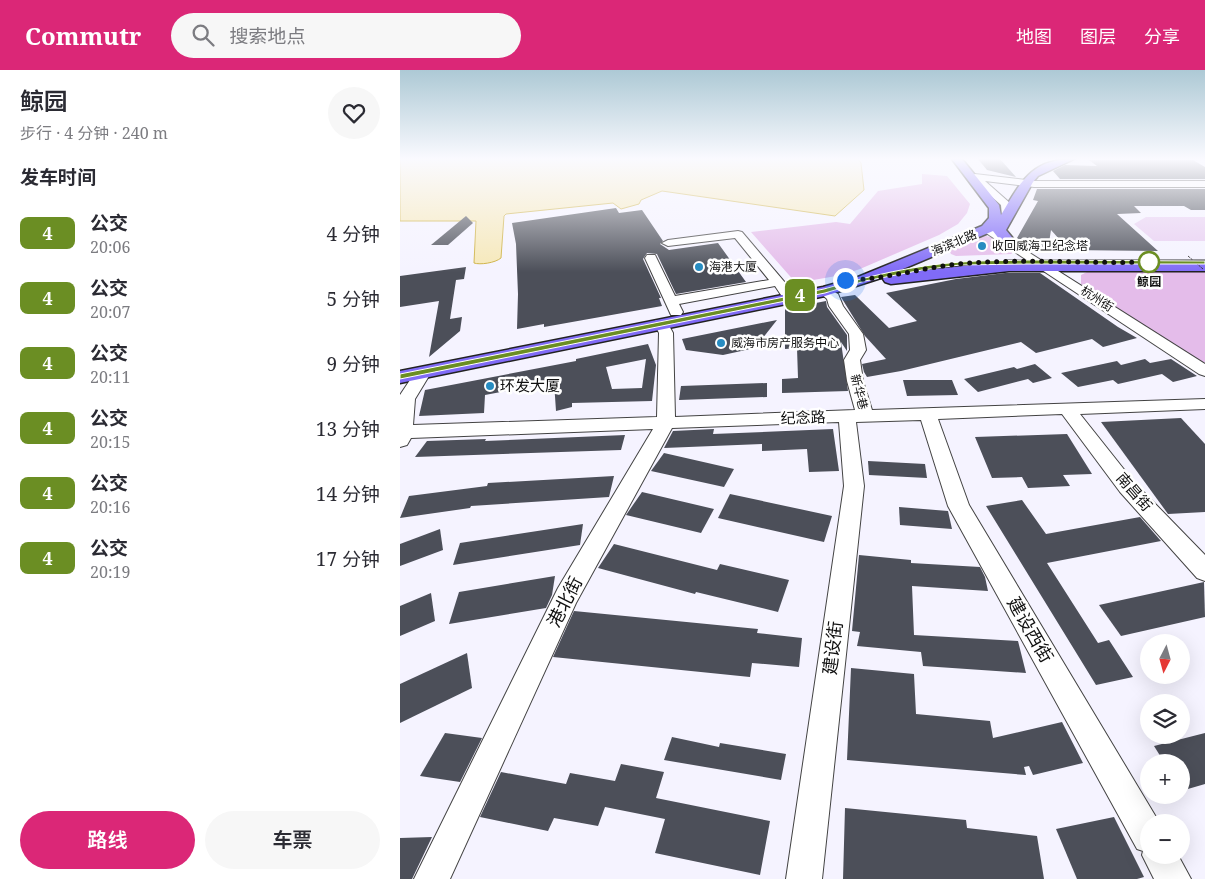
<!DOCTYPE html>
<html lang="zh">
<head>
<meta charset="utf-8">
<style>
	body { margin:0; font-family:"Noto Serif","Noto Sans SC",serif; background:#f7f7f7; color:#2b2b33; height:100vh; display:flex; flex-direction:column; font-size:19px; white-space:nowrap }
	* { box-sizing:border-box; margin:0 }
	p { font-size:16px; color:#7c7c81 }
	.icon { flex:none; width:28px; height:28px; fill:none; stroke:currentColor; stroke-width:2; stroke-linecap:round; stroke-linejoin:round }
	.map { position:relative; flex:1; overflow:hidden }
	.side { display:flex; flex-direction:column; background:#fff; width:400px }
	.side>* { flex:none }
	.badge { padding:0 10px; border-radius:8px; font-size:18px; line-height:32px }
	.needle { width:32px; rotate:186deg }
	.fabs { position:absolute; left:740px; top:564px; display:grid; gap:10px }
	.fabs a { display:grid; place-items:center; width:50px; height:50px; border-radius:50%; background:#fff; box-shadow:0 5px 20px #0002; font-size:25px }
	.you { position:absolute; width:25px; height:25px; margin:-12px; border:4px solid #fff; border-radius:50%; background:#1a73e8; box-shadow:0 0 0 8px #1a73e833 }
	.map>.badge { position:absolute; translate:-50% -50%; box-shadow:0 0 0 2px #fff }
	h2 { padding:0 20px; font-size:19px; line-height:45px }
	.round { display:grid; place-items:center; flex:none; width:52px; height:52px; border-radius:26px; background:#f7f7f7 }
	.summary { display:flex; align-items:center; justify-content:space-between; height:85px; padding:0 20px }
	h1 { font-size:24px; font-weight:600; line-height:38px }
	.cta { display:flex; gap:10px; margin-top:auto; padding:10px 20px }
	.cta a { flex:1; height:58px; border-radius:30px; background:#db2777; color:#fff; font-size:20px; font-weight:600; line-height:58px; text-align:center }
	.cta a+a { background:#f7f7f7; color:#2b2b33 }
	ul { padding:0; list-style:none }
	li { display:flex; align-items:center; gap:15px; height:65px; padding:0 20px }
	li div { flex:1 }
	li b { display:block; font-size:19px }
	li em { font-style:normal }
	li .badge { min-width:55px; font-weight:700; text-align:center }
	header { display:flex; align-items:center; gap:30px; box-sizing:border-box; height:70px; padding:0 25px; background:#db2777; color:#fff }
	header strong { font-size:24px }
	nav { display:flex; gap:28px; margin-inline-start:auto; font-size:18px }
	.search { width:350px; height:45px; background:#f7f7f7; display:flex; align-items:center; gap:12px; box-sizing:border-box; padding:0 18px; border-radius:28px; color:#7c7c81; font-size:19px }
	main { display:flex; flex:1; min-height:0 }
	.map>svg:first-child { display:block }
	.green { fill:#e4bcea }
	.pitch { fill:#e8cef1 }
	.water { fill:#f6e8b8; stroke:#cdb03f }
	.building { fill:#4c4f59; fill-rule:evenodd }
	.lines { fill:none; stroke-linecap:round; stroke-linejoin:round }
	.minor-casing { stroke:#434343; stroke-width:2 }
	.major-casing { stroke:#212121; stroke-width:3 }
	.minor { fill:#fff; fill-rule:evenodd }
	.major { fill:#806bf7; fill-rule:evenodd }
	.path-bridge { stroke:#323232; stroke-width:1; stroke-dasharray:2.5 1; stroke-linecap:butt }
	.line { fill:#6b8e23; stroke:#fff }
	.walk { stroke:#101010; stroke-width:5; stroke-dasharray:0 9 }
	.poi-dot { fill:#278cc1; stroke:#fff; stroke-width:2 }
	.stop-dot { fill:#fff; stroke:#6b8e23; stroke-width:2.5 }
	.labels { text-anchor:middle; stroke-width:5; stroke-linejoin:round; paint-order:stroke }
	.far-street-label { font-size:12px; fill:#101010; stroke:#fff }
	.far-poi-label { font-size:12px; fill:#101010; stroke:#fff; text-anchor:start }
	.far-stop-label { font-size:12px; font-weight:bold; fill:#101010; stroke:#fff }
	.poi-label { font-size:15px; fill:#101010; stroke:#fff; text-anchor:start }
	.street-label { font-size:15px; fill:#101010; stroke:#fff }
	.near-street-label { font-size:18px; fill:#101010; stroke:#fff }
</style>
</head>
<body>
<header>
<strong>Commutr</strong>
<div class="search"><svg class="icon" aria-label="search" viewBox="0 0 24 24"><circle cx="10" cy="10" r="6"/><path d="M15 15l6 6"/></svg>搜索地点</div>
<nav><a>地图</a><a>图层</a><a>分享</a></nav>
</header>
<main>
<section class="side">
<div class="summary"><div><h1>鲸园</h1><p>步行 · 4 分钟 · 240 m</p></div><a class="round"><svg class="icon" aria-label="heart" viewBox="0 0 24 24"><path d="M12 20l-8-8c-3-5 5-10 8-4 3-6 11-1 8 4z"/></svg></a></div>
<h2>发车时间</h2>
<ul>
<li><span class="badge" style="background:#6b8e23;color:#fff">4</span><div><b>公交</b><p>20:06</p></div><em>4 分钟</em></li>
<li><span class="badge" style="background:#6b8e23;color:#fff">4</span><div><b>公交</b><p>20:07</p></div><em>5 分钟</em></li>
<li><span class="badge" style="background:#6b8e23;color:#fff">4</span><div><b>公交</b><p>20:11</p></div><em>9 分钟</em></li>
<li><span class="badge" style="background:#6b8e23;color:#fff">4</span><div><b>公交</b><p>20:15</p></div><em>13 分钟</em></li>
<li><span class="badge" style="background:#6b8e23;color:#fff">4</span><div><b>公交</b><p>20:16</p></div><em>14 分钟</em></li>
<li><span class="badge" style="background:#6b8e23;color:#fff">4</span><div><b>公交</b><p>20:19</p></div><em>17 分钟</em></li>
</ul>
<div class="cta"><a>路线</a><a>车票</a></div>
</section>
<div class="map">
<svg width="805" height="809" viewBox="0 0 805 809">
	<rect width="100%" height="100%" fill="#f5f3ff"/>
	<g class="green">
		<polygon points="522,104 547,106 570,134 567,143 558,154 539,165 460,199 442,205 396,213 351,162 436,152 450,154 478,121 522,114"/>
		<polygon points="586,166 595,168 615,181 611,184 556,186 551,184 549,180 579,167"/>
		<polygon points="691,200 805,200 805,292 802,293 681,214 681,205"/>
	</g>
	<polygon class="pitch" points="746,147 805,147 805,171 754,171 734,154"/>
	<path class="water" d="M0,89H458L461,93L464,120L435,146L262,121L241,130L239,134L221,139L213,133L106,144L104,146L101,188C95,193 80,195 74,193L76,151H0Z"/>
	<g class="building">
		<polygon points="578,89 600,89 616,107 587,100"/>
		<polygon points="689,90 793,90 805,97 805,109 660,109 653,101 665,95 697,96"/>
		<polygon points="637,119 805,119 805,140 791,140 784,136 734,136 741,143 717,144 758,181 669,180 651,160 648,179 634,179 617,168 638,131 633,130"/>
		<polygon points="216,138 219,143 242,140 263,171 260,174 269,180 318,173 346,212 276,224 257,184 247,183 243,189 261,228 259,228 262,236 144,257 144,254 117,259 118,224 116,174 112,153"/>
		<polygon points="66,146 73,153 48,175 31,175"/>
		<polygon points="66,197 64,209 56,210 50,249 62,247 60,261 29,287 39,231 0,237 0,206"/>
		<polygon points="605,203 640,203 718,257 737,268 703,277 692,269 636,283 621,272 501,301 467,307 464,302 462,294 486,289 465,266 441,227 455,225 489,258 517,251 486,223 556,209"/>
		<polygon points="426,231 427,237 447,265 447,281 441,272 448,321 382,323 382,309 398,308 397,278 385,279 385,239"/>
		<polygon points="377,250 355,278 323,285 286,280 282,269"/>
		<path d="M248,274L256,295L252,331L172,333V337L156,341L154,312L85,325L84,343L19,346L25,320L176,291V289ZM246,289L242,318L212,319L206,297Z"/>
		<polygon points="745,289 750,293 771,289 797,306 773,312 762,304 718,314 713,310 678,317 661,303 717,291 721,295"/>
		<polygon points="635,294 652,308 633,313 628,309 578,322 564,309 614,297 617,299"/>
		<polygon points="503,310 552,310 558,325 507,326"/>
		<polygon points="367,313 367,327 279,330 281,316"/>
		<polygon points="781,348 805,374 805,442 768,444 701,352"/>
		<polygon points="314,359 313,364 433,359 439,401 409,402 407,379 362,381 362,374 264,378 273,361"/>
		<polygon points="667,364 692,404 663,405 670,416 628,418 622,407 592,408 575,367"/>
		<polygon points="225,365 221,380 15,387 27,371 86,369 85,371"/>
		<polygon points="264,383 334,399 324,417 251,401"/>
		<polygon points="468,391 525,394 527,408 469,405"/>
		<polygon points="214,406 209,427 71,436 70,438 0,448 9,426 87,416 88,413"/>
		<polygon points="242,422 314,439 301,463 226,445"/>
		<polygon points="330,424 432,446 424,472 318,448"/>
		<polygon points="622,430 646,464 740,447 761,471 647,493 698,573 709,570 733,607 696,615 586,436"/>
		<polygon points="499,437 548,441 552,459 500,455"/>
		<polygon points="183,454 180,475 53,495 60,473"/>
		<polygon points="40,459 43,480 0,496 0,474"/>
		<polygon points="214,474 317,500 320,494 389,510 378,542 296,522 295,524 198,498"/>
		<polygon points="459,485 511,490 511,493 580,497 585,507 588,521 512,516 514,565 618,571 626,603 523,596 521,582 457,576 460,562 452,561"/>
		<polygon points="155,506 152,525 146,538 49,554 59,522"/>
		<polygon points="804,512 805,547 721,566 699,535"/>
		<polygon points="31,523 35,551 0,566 0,536"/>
		<polygon points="174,541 358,559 357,563 402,568 399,597 352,593 350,607 153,587"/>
		<polygon points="67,583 72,618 0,653 0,614"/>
		<polygon points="451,598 514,604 516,644 590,651 593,668 662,652 683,693 633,705 629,696 624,697 626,705 447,690"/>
		<polygon points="45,663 82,668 60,712 20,706"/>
		<polygon points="805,663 805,714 781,721 781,692 764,692 754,676"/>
		<polygon points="272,667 319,677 320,673 386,684 381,710 264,690"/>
		<polygon points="221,694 264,702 256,728 370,751 360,805 255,783 265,749 205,737 198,756 154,748 148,761 80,747 101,702 166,714 170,703 215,711"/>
		<polygon points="445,738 566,750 567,758 637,766 644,809 443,809"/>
		<polygon points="714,747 744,807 737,809 677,809 656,759"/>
		<polygon points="32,767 12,809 0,809 0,768"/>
	</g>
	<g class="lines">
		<defs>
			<g id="minor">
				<polygon points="575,104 634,111 805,111 805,117 634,117 585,111 611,134 612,146 607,149 602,146 601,135 573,110 567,107"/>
				<polygon points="587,156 805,294 805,306 799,304 583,161 582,159 583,157"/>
				<polygon points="338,161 342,162 393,222 391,225 381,225 375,216 279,234 283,242 281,245 271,245 245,188 247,185 255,185 275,226 369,210 335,168 268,176 262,173 268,170"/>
				<polygon points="425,217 438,224 443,236 463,264 466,280 460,290 463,311 472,340 805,329 805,339 680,344 734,412 805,485 805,511 797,508 720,422 662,344 538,349 569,435 759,752 749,752 749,785 778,785 791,809 754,809 742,785 743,781 737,779 548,436 521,350 456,352 464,416 422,809 386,809 444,416 439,352 272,358 176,533 50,809 14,809 158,518 253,359 11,368 7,375 0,377 0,325 18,298 30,298 32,301 15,329 13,355 257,347 259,263 254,253 256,250 266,250 273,263 275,347 455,340 447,311 444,290 450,280 449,264 429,236 427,229 418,221"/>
			</g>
			<path id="major" d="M552,89H562L599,135L601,145C621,112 631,89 674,89L638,106L633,112L606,160L615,171L613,174H603L593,161L491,204L609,191H805V201H609L491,214L485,212L483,209L484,207L425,226L0,313V301L423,217L458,207L582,156L589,148V138Z"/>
		</defs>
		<use href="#minor" class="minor-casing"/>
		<use href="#major" class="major-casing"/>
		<use href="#minor" class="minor"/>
		<use href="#major" class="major"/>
		<polyline class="path-bridge" points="788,186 803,199"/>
	</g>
	<linearGradient id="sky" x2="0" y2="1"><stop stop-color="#adc9d5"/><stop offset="0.44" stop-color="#fafaff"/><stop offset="1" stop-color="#fafaff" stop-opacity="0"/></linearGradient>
	<rect width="805" height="202" fill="url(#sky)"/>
	<path class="line" d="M626,190L805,191V194H626L560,195L522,200L465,211L425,223L0,309V304L424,219C469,206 515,195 561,192C583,190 605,191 626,190Z"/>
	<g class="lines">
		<path class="walk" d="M445,210C483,210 520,198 558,194C621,188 686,194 749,192"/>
	</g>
	<g class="poi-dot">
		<circle cx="582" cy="176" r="5"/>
		<circle cx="299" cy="197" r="5"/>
		<circle cx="321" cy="273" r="5"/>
		<circle cx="90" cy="316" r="5"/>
	</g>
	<circle class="stop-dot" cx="749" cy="192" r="10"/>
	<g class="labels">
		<g class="far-street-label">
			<text transform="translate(554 173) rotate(-23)" y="4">海滨北路</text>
			<text transform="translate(697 229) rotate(33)" y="4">杭州街</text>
			<text transform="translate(459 322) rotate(76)" y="4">新华巷</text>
		</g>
		<g class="far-poi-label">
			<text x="592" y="180">收回威海卫纪念塔</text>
			<text x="309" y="201">海港大厦</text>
			<text x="331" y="277">威海市房产服务中心</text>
		</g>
		<g class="far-stop-label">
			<text x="749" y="216">鲸园</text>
		</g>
		<g class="poi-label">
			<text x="100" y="321">环发大厦</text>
		</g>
		<g class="street-label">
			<text transform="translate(403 348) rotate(-2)" y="5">纪念路</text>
			<text transform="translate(734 422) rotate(49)" y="5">南昌街</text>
		</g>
		<g class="near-street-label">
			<text transform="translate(165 532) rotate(-63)" y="6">港北街</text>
			<text transform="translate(630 560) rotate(60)" y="6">建设西街</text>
			<text transform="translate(433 578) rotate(-83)" y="6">建设街</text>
		</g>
	</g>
</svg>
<div class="fabs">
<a><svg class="needle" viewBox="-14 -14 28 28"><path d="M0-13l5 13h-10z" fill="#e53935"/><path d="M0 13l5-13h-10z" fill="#7c7c81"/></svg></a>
<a><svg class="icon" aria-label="layers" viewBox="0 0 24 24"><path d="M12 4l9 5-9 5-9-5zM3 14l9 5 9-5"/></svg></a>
<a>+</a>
<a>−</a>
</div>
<div class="you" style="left:445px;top:210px"></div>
<b class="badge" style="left:400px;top:225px;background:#6b8e23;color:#fff">4</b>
</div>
</main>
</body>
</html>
